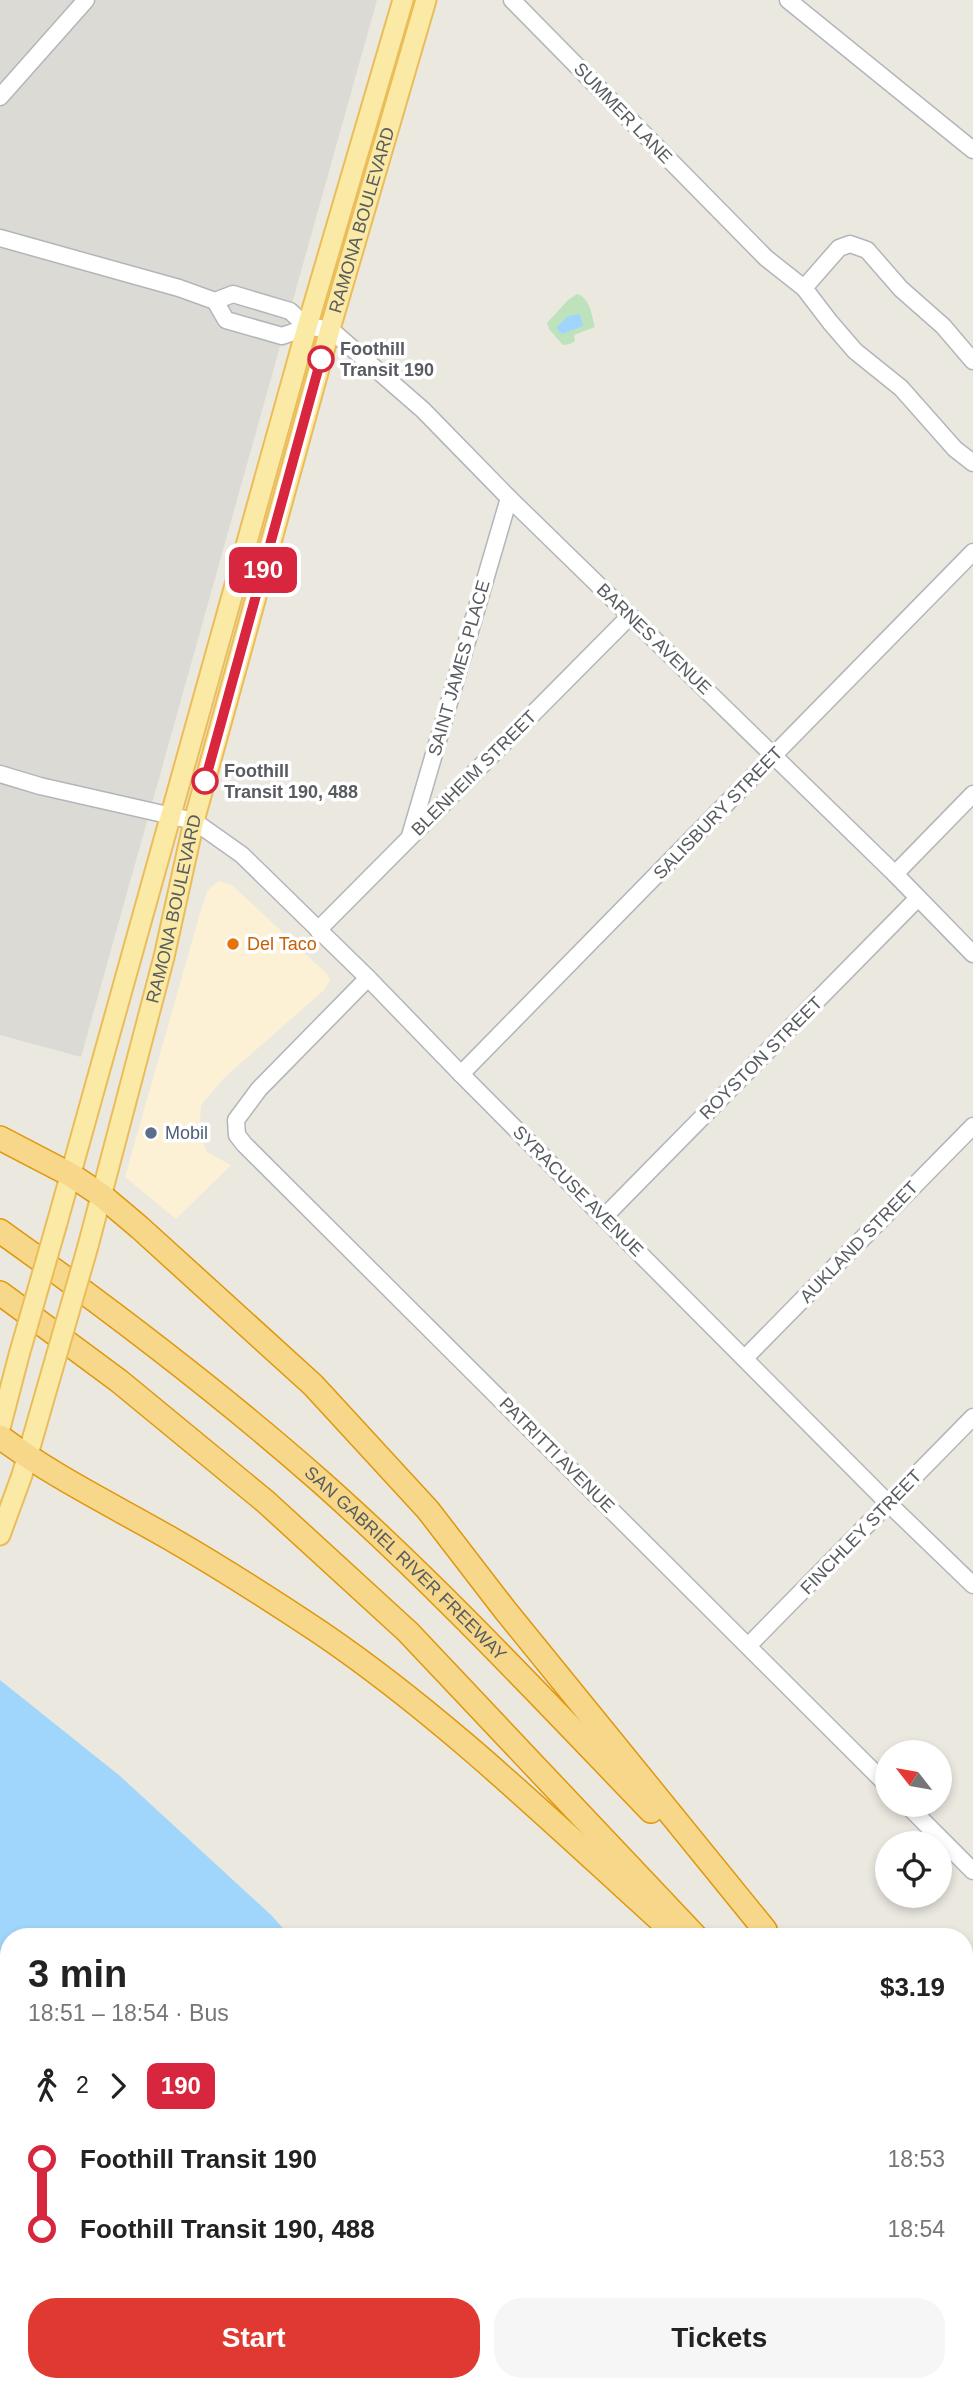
<!DOCTYPE html>
<html lang="en">
<head>
<meta charset="utf-8">
<style>
	body { margin:0; font-family:Arial,sans-serif; background:#f6f6f6; color:#222; height:100vh; display:flex; flex-direction:column; font-size:26px; white-space:nowrap }
	* { box-sizing:border-box; margin:0 }
	p { font-size:23px; color:#767676 }
	.icon { flex:none; width:38px; height:38px; fill:none; stroke:currentColor; stroke-width:2; stroke-linecap:round; stroke-linejoin:round }
	.map { position:relative; flex:1; overflow:hidden }
	.drawer { position:absolute; left:0px; top:1928px; width:973px; height:464px; display:flex; flex-direction:column; background:#fff; border-radius:28px 28px 0 0; box-shadow:0 4px 10px #0003 }
	.drawer>* { flex:none }
	.badge { padding:0 14px; border-radius:10px; font-size:24px; line-height:46px }
	.needle { width:46px; rotate:301deg }
	.tools { position:absolute; left:875px; top:1740px; display:grid; gap:14px }
	.tools a { display:grid; place-items:center; width:77px; height:77px; border-radius:50%; background:#fff; box-shadow:0 4px 10px #0003; font-size:35px }
	.map>.badge { position:absolute; translate:-50% -50%; box-shadow:0 0 0 4px #fff }
	.legs { display:flex; align-items:center; gap:10px; height:77px; padding:0 28px; font-size:23px }
	.legs p { margin-inline-start:auto }
	.head { display:flex; align-items:center; justify-content:space-between; height:119px; padding:0 28px }
	h1 { font-size:38px; font-weight:700; line-height:52px }
	.primary-button { display:flex; gap:14px; margin-top:auto; padding:14px 28px }
	.primary-button a { flex:1; height:80px; border-radius:28px; background:#e03931; color:#fff; font-size:28px; font-weight:700; line-height:80px; text-align:center }
	.primary-button a+a { background:#f6f6f6; color:#222 }
	ul { padding:0 28px; list-style:none }
	li { display:flex; align-items:center; gap:24px; height:70px; font-size:26px }
	li i { display:grid; place-items:center; width:10px; height:100%; margin:0 9px; background:currentColor }
	li i::after { content:''; width:18px; height:18px; margin:-9px; border:5px solid; border-radius:50%; background:#fff }
	li p { margin-inline-start:auto }
	li:first-child i { background:linear-gradient(#0000 50%,currentColor 0) }
	li:last-child i { background:linear-gradient(currentColor 50%,#0000 0) }
	.map>svg:first-child { display:block }
	.commercial { fill:#fcf1d4 }
	.industrial { fill:#dcdad4 }
	.green { fill:#bee2bc }
	.water { fill:#a0d6fb }
	.lines { fill:none; stroke-linecap:round; stroke-linejoin:round }
	.minor-casing { stroke:#b2b6ba; stroke-width:19 }
	.major-casing { stroke:#eabd5a; stroke-width:23 }
	.highway-casing { stroke:#e0970b; stroke-width:26 }
	.minor { stroke:#fff; stroke-width:16 }
	.major { stroke:#fbeaa5; stroke-width:19 }
	.highway { stroke:#f7d88a; stroke-width:23 }
	.major-bridge-casing { stroke:#eabd5a; stroke-width:23; stroke-linecap:butt }
	.major-bridge { stroke:#fbeaa5; stroke-width:19 }
	.line-1-casing { stroke:#fff; stroke-width:16 }
	.line-1 { stroke:#d7263d; stroke-width:10 }
	.stop-1-dot { fill:#fff; stroke:#d7263d; stroke-width:3.5 }
	.food-dot { fill:#e8710a; stroke:#fff; stroke-width:2.5 }
	.service-dot { fill:#5c6f8a; stroke:#fff; stroke-width:2.5 }
	.labels { text-anchor:middle; stroke-width:7; stroke-linejoin:round; paint-order:stroke }
	.street-label { font-size:18px; fill:#585c60; stroke:#fff }
	.stop-label { font-size:18px; font-weight:bold; fill:#585c60; stroke:#fff; text-anchor:start }
	.food-label { font-size:18px; fill:#c56008; stroke:#fff; text-anchor:start }
	.service-label { font-size:18px; fill:#4e5e75; stroke:#fff; text-anchor:start }
</style>
</head>
<body>
<div class="map">
<svg width="973" height="2391" viewBox="0 0 973 2391">
	<rect width="100%" height="100%" fill="#ebe8e0"/>
	<polygon class="commercial" points="219,881 232,885 327,974 330,980 324,990 224,1078 201,1105 199,1133 207,1152 231,1165 176,1219 125,1177 200,913 208,890"/>
	<polygon class="industrial" points="0,0 377,0 81,1057 0,1035"/>
	<path class="green" d="M577,294C591,299 591,314 595,327L574,335L575,341L570,344L563,345L549,329L547,323L568,300Z"/>
	<g class="water">
		<polygon points="580,314 583,326 562,334 556,328 568,316"/>
		<polygon points="0,1680 120,1776 271,1915 291,1937 9,1937 9,2028 0,2020"/>
		<polygon points="375,2384 706,2384 713,2391 383,2391"/>
	</g>
	<g class="lines">
		<defs>
			<g id="minor">
				<polyline points="512,0 766,258 804,288 830,322 855,351 901,388 955,449 973,463"/>
				<polyline points="788,0 973,150"/>
				<polyline points="0,97 86,0"/>
				<polyline points="0,238 179,288 215,301 226,320 282,336 307,327 330,329 423,410 509,498 895,874 973,954"/>
				<polyline points="804,288 839,248 850,244 867,250 901,289 943,326 973,361"/>
				<polyline points="215,301 233,294 290,311 307,327"/>
				<polyline points="0,774 40,786 194,821 242,855 368,978 461,1074 888,1503 973,1585"/>
				<polyline points="410,836 509,498"/>
				<polyline points="895,874 973,794"/>
				<polyline points="318,930 630,616"/>
				<polyline points="368,978 259,1089 236,1120 237,1135 244,1144 887,1785"/>
				<polyline points="461,1074 973,552"/>
				<polyline points="604,1217 918,898"/>
				<polyline points="745,1358 973,1126"/>
				<polyline points="748,1646 973,1417"/>
				<polyline points="906,1804 973,1871"/>
				<polyline points="162,2384 169,2391"/>
				<polyline points="131,2391 140,2384"/>
			</g>
			<g id="major">
				<polyline points="57,1223 307,327 403,0"/>
				<path id="s1" d="M88,1246L164,957L194,821L330,329L426,0"/>
				<polyline points="0,1428 19,1355"/>
				<polyline points="0,1535 22,1475 56,1357"/>
			</g>
			<g id="highway">
				<polyline points="0,1138 71,1175 101,1195 139,1227 313,1385 428,1510 505,1610 765,1930"/>
				<path id="s2" d="M0,1231C111,1310 219,1392 321,1482C437,1585 543,1699 651,1811"/>
				<polyline points="0,1293 119,1381 266,1502 408,1632 696,1937"/>
				<path d="M0,1437C54,1477 114,1506 173,1540C223,1569 273,1601 321,1633C446,1718 557,1827 669,1928"/>
				<polyline points="964,2149 973,2159"/>
				<polyline points="964,2233 973,2246"/>
			</g>
		</defs>
		<use href="#minor" class="minor-casing"/>
		<use href="#major" class="major-casing"/>
		<use href="#highway" class="highway-casing"/>
		<use href="#minor" class="minor"/>
		<use href="#major" class="major"/>
		<use href="#highway" class="highway"/>
		<defs>
			<g id="major-bridge">
				<polyline points="19,1355 57,1223"/>
				<polyline points="56,1357 88,1246"/>
			</g>
		</defs>
		<use href="#major-bridge" class="major-bridge-casing"/>
		<use href="#major-bridge" class="major-bridge"/>
	</g>
	<g class="lines">
		<defs>
			<polyline id="line-1" points="205,781 321,359"/>
		</defs>
		<use href="#line-1" class="line-1-casing"/>
		<use href="#line-1" class="line-1"/>
	</g>
	<g class="stop-1-dot">
		<circle cx="321" cy="359" r="12"/>
		<circle cx="205" cy="781" r="12"/>
	</g>
	<circle class="food-dot" cx="233" cy="944" r="7"/>
	<circle class="service-dot" cx="151" cy="1133" r="7"/>
	<g class="labels">
		<g class="street-label">
			<text transform="translate(623 113) rotate(46)" y="6">SUMMER LANE</text>
			<text dy="6" stroke="none"><textPath href="#s1" startOffset="1062">RAMONA BOULEVARD</textPath></text>
			<text transform="translate(654 639) rotate(44)" y="6">BARNES AVENUE</text>
			<text transform="translate(459 668) rotate(-74)" y="6">SAINT JAMES PLACE</text>
			<text transform="translate(474 773) rotate(-45)" y="6">BLENHEIM STREET</text>
			<text transform="translate(718 813) rotate(-46)" y="6">SALISBURY STREET</text>
			<text dy="6" stroke="none"><textPath href="#s1" startOffset="348">RAMONA BOULEVARD</textPath></text>
			<text transform="translate(761 1058) rotate(-45)" y="6">ROYSTON STREET</text>
			<text transform="translate(578 1191) rotate(45)" y="6">SYRACUSE AVENUE</text>
			<text transform="translate(859 1242) rotate(-46)" y="6">AUKLAND STREET</text>
			<text transform="translate(557 1455) rotate(45)" y="6">PATRITTI AVENUE</text>
			<text transform="translate(861 1532) rotate(-46)" y="6">FINCHLEY STREET</text>
			<text dy="6" stroke="none"><textPath href="#s2" startOffset="525">SAN GABRIEL RIVER FREEWAY</textPath></text>
		</g>
		<g class="stop-label">
			<text x="340" y="355">Foothill<tspan x="340" dy="21">Transit 190</tspan></text>
			<text x="224" y="777">Foothill<tspan x="224" dy="21">Transit 190, 488</tspan></text>
		</g>
		<g class="food-label">
			<text x="247" y="950">Del Taco</text>
		</g>
		<g class="service-label">
			<text x="165" y="1139">Mobil</text>
		</g>
	</g>
</svg>
<div class="tools">
<a><svg class="needle" viewBox="-14 -14 28 28"><path d="M0-13l5 13h-10z" fill="#e53935"/><path d="M0 13l5-13h-10z" fill="#767676"/></svg></a>
<a><svg class="icon" aria-label="locate" viewBox="0 0 24 24"><circle cx="12" cy="12" r="6"/><path d="M12 2v4M12 18v4M2 12h4M18 12h4"/></svg></a>
</div>
<b class="badge" style="left:263px;top:570px;background:#d7263d;color:#fff">190</b>
<section class="drawer">
<div class="head"><div><h1>3 min</h1><p>18:51 – 18:54 · Bus</p></div><b>$3.19</b></div>
<div class="legs"><svg class="icon" aria-label="walk" viewBox="0 0 24 24"><circle cx="13" cy="4" r="2"/><path d="M13 8l-2 6 4 7M11 14l-3 7M7 12l3-4h3l4 4"/></svg>2<svg class="icon" aria-label="forward" viewBox="0 0 24 24"><path d="M9 5l7 7-7 7"/></svg><b class="badge" style="background:#d7263d;color:#fff">190</b></div>
<ul>
<li><i style="color:#d7263d"></i><b>Foothill Transit 190</b><p>18:53</p></li>
<li><i style="color:#d7263d"></i><b>Foothill Transit 190, 488</b><p>18:54</p></li>
</ul>
<div class="primary-button"><a>Start</a><a>Tickets</a></div>
</section>
</div>
</body>
</html>
